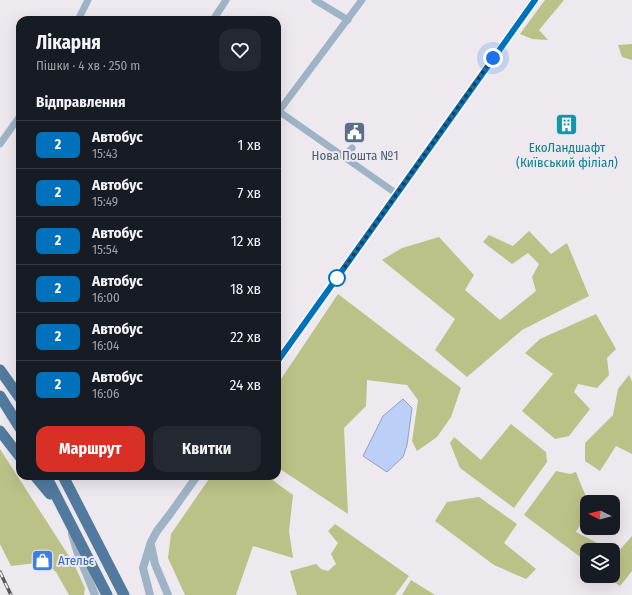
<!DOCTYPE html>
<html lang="uk">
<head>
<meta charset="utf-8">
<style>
	body { margin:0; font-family:"Fira Sans Condensed",sans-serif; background:#242831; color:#f1f3f6; height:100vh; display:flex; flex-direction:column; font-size:15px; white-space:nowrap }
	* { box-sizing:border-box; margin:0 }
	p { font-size:13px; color:#9ea1a6 }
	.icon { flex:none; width:22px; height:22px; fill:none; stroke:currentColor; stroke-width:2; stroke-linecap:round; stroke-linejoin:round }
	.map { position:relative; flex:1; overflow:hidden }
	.sheet { position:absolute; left:16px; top:16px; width:265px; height:464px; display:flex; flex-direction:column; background:#171b24; border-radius:12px; box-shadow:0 4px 16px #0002 }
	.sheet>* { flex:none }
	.badge { padding:0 8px; border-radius:6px; font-size:14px; line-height:26px }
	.needle { width:26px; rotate:276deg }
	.fabs { position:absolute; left:580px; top:495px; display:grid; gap:8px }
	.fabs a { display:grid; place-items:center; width:40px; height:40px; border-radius:8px; background:#171b24; box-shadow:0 4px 16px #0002; font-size:20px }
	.you { position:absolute; width:20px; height:20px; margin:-10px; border:3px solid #fff; border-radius:50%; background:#1a73e8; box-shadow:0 0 0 6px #1a73e833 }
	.map>.badge { position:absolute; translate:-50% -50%; box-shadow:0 0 0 2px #fff }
	h2 { padding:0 20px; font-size:15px; line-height:36px }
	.round { display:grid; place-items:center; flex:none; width:42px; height:42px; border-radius:12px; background:#242831 }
	.overview { display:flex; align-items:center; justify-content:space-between; height:68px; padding:0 20px }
	h1 { font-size:19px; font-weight:700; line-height:30px }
	.primary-button { display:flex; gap:8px; margin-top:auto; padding:8px 20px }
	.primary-button a { flex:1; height:46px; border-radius:12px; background:#d93025; color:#fff; font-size:16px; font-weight:700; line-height:46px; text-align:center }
	.primary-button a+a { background:#242831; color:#f1f3f6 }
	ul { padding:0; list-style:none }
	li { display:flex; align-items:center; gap:12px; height:48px; padding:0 20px; border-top:1px solid #363941 }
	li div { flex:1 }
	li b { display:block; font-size:15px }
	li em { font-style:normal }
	li .badge { min-width:44px; font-weight:700; text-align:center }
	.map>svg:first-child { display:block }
	.forest { fill:#bcc188 }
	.water { fill:#bbcff8; stroke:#94a1bf }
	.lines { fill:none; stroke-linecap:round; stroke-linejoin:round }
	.minor { stroke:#9eb3c5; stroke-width:7 }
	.tertiary { stroke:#9eb3c5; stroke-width:8 }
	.trunk { stroke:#517a9e; stroke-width:11 }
	.rail-casing { stroke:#5a585b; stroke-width:3.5 }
	.rail { stroke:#ede9ee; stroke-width:2; stroke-dasharray:6; stroke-linecap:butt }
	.line-casing { stroke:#fff; stroke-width:9 }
	.line { stroke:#0072bc; stroke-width:6 }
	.walk { stroke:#383739; stroke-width:4; stroke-dasharray:0 7.2 }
	.stop-dot { fill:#fff; stroke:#0072bc; stroke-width:2 }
	.labels { text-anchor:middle; stroke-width:4; stroke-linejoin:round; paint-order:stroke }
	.culture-label { font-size:13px; fill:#0d838f; stroke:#ede9ee }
	.service-label { font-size:13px; fill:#4e5e75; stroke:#ede9ee }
	.shop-label { font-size:13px; fill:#366cbe; stroke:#ede9ee; text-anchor:start }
</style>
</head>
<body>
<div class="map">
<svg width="632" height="595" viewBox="0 0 632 595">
	<rect width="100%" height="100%" fill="#ede9ee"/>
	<g class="forest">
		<polygon points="545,0 564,0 539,30 548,40 532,39 520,34"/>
		<polygon points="632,44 632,60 622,57 618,45"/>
		<polygon points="529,231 551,254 567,243 589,296 522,330 467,377 435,350 455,319 382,260 402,248 439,237 474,275 465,290 500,320 536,291 532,277 539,264 528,253 512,264 483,242 489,235 513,246"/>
		<polygon points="338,294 461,388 451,417 437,437 417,451 412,441 418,400 407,385 367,380 366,406 344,428 348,514 277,467 277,385"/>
		<polygon points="596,314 616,349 607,358 609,375 597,388 578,384 574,392 590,409 569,436 555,439 522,411 553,374 525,353 540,339"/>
		<polygon points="629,375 632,381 632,454 616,446 600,471 585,461 585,443 613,415 618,389"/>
		<polygon points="511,424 546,452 547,462 514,508 460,468 450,443 454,437 481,460"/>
		<polygon points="0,449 74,564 85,588 84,595 69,595 56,572 45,562 11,566 0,544"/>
		<polygon points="556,471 570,474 576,472 588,502 587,513 576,532 611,550 587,550 587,562 524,515"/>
		<polygon points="211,476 267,476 293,495 289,531 293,558 253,546 236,595 185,595 168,558 171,534"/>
		<polygon points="479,497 517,524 504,543 536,569 526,579 494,565 435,521 447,502"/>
		<polygon points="335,524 409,576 395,595 297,595 290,571 316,564 321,569 328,571 336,564 331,554 338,543 328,531"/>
		<polygon points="632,536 632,571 620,586 606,576 613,576 613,551 617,553"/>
		<polygon points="411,580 435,595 402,595"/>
	</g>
	<polygon class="water" points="403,399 412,408 407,445 403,457 387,472 363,456 383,416"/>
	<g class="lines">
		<g class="minor">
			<polyline points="315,0 348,20"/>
			<polyline points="78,20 88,0"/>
			<polyline points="213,20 226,0"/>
			<polyline points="277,110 397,194"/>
			<polyline points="279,111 362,0"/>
			<polyline points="0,144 20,116"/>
			<polyline points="344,158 352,148"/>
		</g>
		<g class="tertiary">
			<polyline points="277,362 535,0"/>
			<polyline points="72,534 77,551 95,595"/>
			<polyline points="151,545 155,564 168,595"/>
			<polyline points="150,595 143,568 151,542 157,531 170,514 197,476"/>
		</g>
		<g class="trunk">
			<polyline points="0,370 20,398"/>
			<polyline points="0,396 20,428"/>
			<polyline points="0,431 20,457"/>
			<polyline points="35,476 50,494"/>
			<polyline points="46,476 107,595"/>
			<polyline points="63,476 124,595"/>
		</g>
		<defs>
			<polyline id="rail" points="0,572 11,595"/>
		</defs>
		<use href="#rail" class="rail-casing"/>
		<use href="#rail" class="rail"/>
	</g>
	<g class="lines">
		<defs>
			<polyline id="line" points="277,362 535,0"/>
		</defs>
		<use href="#line" class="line-casing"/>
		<use href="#line" class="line"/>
		<polyline class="walk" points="337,278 493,58"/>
	</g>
	<defs>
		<symbol id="building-square" viewBox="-11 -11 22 22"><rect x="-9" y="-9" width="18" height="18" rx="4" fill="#0f9aa8" stroke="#ede9ee"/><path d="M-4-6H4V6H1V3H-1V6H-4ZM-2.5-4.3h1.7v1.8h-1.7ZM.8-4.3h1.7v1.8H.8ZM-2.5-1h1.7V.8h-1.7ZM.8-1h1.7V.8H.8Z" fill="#fff"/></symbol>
		<symbol id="civic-square" viewBox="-11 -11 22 22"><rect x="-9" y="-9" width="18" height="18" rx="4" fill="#5c6f8a" stroke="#ede9ee"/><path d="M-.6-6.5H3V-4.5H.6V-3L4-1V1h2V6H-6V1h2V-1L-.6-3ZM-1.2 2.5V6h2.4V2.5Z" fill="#fff"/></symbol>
		<symbol id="shop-square" viewBox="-11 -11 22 22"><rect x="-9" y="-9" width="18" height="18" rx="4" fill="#3f7fe0" stroke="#ede9ee"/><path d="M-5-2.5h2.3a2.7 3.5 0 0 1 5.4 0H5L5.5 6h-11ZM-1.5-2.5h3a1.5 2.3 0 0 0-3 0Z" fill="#fff"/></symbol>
	</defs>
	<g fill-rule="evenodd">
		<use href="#building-square" x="554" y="112" width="25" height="25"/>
		<use href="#civic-square" x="342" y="120" width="25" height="25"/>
		<use href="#shop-square" x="30" y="548" width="25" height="25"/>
	</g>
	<circle class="stop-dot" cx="337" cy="278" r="8"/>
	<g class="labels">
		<g class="culture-label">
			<text x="567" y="152">ЕкоЛандшафт<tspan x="567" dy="15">(Київський філіал)</tspan></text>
		</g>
		<g class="service-label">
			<text x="355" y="160">Нова Пошта №1</text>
		</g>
		<g class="shop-label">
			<text x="58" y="565">Ательє</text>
		</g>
	</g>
</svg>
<div class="fabs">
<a><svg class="needle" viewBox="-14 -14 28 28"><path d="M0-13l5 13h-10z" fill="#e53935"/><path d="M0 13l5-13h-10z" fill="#9ea1a6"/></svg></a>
<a><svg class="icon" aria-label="layers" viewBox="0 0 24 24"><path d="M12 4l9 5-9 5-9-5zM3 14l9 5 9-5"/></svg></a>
</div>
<div class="you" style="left:493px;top:58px"></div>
<section class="sheet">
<div class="overview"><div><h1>Лікарня</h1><p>Пішки · 4 хв · 250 m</p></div><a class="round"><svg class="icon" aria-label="heart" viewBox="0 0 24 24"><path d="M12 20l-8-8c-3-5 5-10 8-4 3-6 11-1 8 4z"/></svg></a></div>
<h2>Відправлення</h2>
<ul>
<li><span class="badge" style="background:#0072bc;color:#fff">2</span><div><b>Автобус</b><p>15:43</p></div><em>1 хв</em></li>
<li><span class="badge" style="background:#0072bc;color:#fff">2</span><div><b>Автобус</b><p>15:49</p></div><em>7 хв</em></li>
<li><span class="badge" style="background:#0072bc;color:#fff">2</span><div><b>Автобус</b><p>15:54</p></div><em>12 хв</em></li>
<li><span class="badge" style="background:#0072bc;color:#fff">2</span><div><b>Автобус</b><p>16:00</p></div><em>18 хв</em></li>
<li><span class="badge" style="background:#0072bc;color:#fff">2</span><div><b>Автобус</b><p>16:04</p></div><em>22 хв</em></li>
<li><span class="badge" style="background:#0072bc;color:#fff">2</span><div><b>Автобус</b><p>16:06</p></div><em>24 хв</em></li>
</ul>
<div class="primary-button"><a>Маршрут</a><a>Квитки</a></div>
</section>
</div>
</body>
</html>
